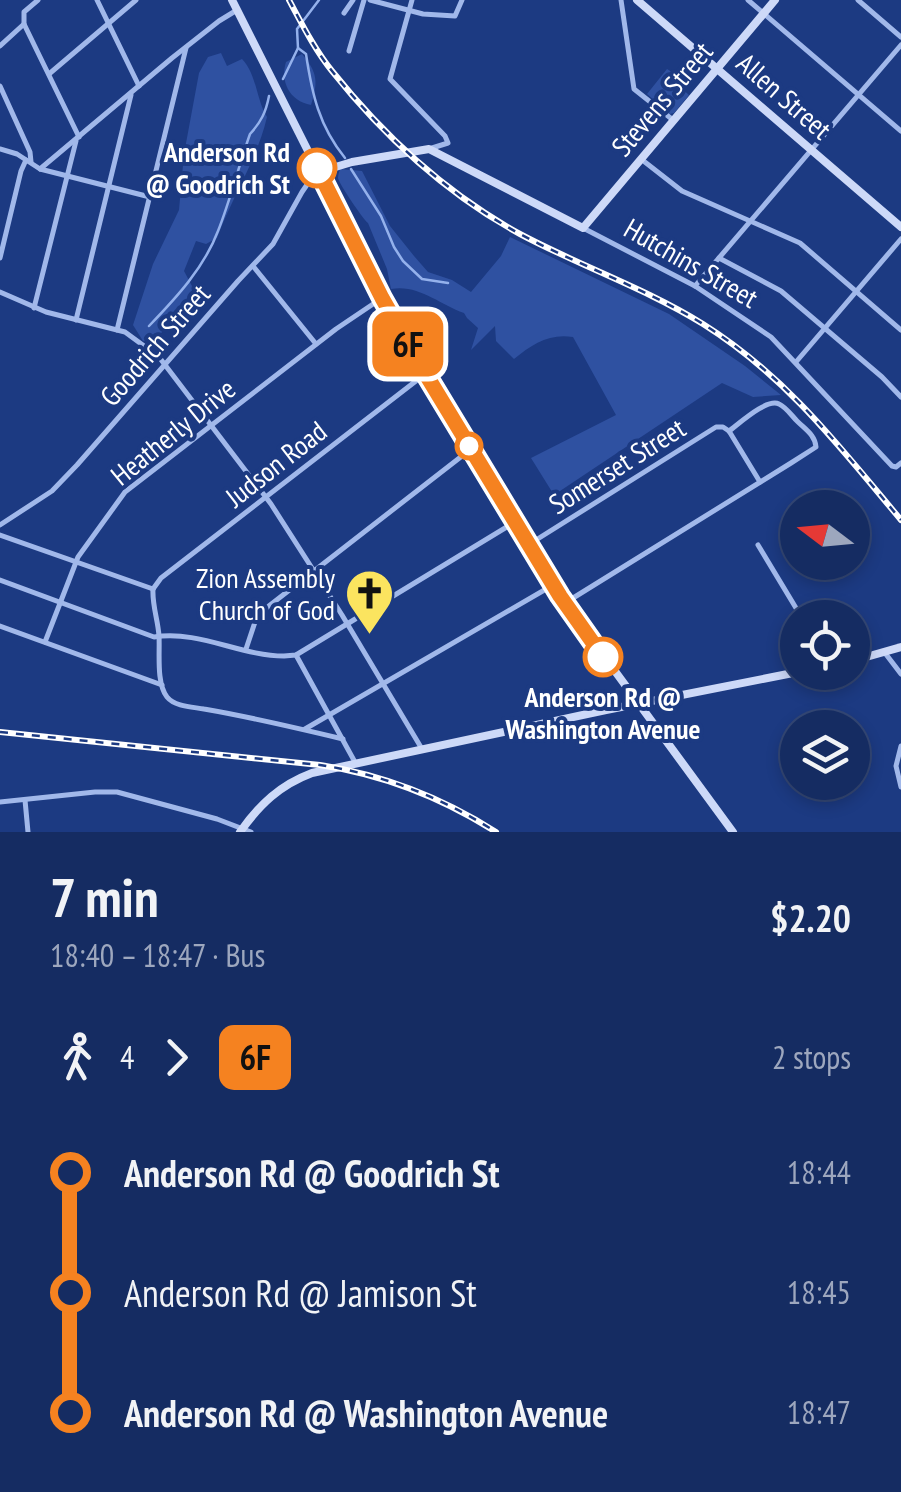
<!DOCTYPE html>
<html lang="en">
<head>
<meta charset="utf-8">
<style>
	body { margin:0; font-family:"PT Sans Narrow",sans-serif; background:#22386b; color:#f1f3f6; height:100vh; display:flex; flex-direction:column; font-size:38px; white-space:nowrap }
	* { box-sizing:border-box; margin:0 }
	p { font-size:32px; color:#9da7be }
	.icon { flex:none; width:55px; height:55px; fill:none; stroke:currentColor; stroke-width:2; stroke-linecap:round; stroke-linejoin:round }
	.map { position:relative; height:832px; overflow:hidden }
	.details { display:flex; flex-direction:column; background:#152c62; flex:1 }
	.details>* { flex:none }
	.badge { padding:0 20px; border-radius:15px; font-size:35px; line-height:65px }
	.needle { width:65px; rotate:286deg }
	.buttons { position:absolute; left:780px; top:490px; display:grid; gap:20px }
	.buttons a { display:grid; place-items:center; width:90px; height:90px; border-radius:50%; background:#152c62; box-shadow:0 5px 15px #0003,0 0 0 2px #344877; font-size:50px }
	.map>.badge { position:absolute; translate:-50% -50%; box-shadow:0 0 0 5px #fff }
	.legs { display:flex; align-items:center; gap:15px; height:110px; padding:0 50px; font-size:32px }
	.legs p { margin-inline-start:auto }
	.overview { display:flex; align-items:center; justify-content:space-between; height:170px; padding:0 50px }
	h1 { font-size:55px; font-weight:800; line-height:75px }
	ul { padding:0 50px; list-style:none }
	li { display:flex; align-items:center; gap:35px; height:120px; font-size:38px }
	li i { display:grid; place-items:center; width:15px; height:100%; margin:0 12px; background:currentColor }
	li i::after { content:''; width:25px; height:25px; margin:-12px; border:8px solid; border-radius:50%; background:#152c62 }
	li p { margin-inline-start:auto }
	li:first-child i { background:linear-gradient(#0000 50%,currentColor 0) }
	li:last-child i { background:linear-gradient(currentColor 50%,#0000 0) }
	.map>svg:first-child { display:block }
	.green { fill:#2f51a1 }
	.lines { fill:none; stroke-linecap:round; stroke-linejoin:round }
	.stream { stroke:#94b1ec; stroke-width:2.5 }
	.street { stroke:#a1b8ea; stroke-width:5 }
	.secondary { stroke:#cdd9f8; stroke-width:8 }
	.rail-casing { stroke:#fff; stroke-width:6 }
	.rail { stroke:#1c3a82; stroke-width:2.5; stroke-dasharray:8; stroke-linecap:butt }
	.line-1-casing { stroke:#fff; stroke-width:22 }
	.line-1 { stroke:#f58220; stroke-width:15 }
	.stop-1-dot { fill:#fff; stroke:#f58220; stroke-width:5 }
	.labels { text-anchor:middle; stroke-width:8; stroke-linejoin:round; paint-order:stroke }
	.street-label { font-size:28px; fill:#fff; stroke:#1c3a82 }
	.stop-label { font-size:28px; font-weight:bold; fill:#fff; stroke:#1c3a82; text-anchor:end }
	.poi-label { font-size:28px; fill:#fff; stroke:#1c3a82; text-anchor:end }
</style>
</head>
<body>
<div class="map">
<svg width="901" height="832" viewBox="0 0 901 832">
	<rect width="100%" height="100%" fill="#1c3a82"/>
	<g class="green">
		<path d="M221,53L227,66L242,59C257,75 256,99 267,117C257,160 232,197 217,238L206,244L196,241L184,271L193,288L186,304L156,339L143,341L133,325L153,264L179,210L184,154L199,73L208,57Z"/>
		<path d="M302,54C318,73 318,82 311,105C289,101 280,81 286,62Z"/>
		<polygon points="667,69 675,74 672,80 689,95 674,113 670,114 647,94"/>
		<path d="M340,169L362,171L390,226L414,256L428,272L452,280L471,292L501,256L510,237L669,314L745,366L781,395L753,397L722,383L554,495L531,458L616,415L573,337C550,333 532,344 514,359L496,341L495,326L471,350L478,328L467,318L464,313C439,304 418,284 391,289L387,269L368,223C363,219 339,184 338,178C338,175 339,172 340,169Z"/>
	</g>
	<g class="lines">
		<g class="stream">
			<path d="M298,48L306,54C312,94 319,126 345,158"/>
			<polyline points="283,79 298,48 297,29 319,0"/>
			<polyline points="351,169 381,216 394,247 403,261 422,279 448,283"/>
			<path d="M149,326C176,298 204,268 218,231C230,201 239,165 250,134C261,122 266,112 269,96"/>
		</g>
		<g class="street">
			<polyline points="97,0 139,86"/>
			<polyline points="370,0 423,14 455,16 462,0"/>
			<polyline points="412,0 390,79 445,136 448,143 432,148"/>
			<polyline points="621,0 634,89 673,120"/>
			<polyline points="748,0 901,131"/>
			<polyline points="858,0 901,37"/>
			<polyline points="344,13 353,0"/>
			<polyline points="24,24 79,137"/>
			<polyline points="0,46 24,24 24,12 38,0"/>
			<polyline points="349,51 364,0"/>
			<polyline points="49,74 136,0"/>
			<polyline points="0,86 30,152 31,162"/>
			<polyline points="0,149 17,154 40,169 150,197"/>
			<polyline points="641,159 682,191 800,243 901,330"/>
			<polyline points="40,169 172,58 219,21 237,10"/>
			<polyline points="583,228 695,286 771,337 892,466 896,467 901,463"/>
			<polyline points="0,258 21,171 26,160"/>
			<polyline points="719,258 781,291 882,377 901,397"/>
			<polyline points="253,266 316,344"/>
			<polyline points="695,286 901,45"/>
			<polyline points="0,292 46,312 125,332 159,357 271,504 342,615 422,749"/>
			<polyline points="34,308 76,141"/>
			<polyline points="76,320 131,95"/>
			<polyline points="117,330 186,48"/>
			<polyline points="796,362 901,239"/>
			<polyline points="729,431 760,482"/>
			<polyline points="0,525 52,491 77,465 238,281 273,244 302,192 313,176 319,172"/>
			<polyline points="0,535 153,589"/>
			<polyline points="528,545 716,427 723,427 729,431"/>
			<polyline points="758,545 802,618"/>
			<path d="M0,580L154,637C200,630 240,656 284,656L296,655L515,522"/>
			<polyline points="153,589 161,578 425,374"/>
			<path d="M153,589C152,605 158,620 159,636C160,652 156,683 167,697C175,707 194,707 204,709C251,717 297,728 343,739"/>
			<path d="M565,603L791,463L816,447C815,435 806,430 797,421C792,416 786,407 779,404C767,398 740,423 729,431"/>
			<polyline points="0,626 162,685"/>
			<polyline points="45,642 78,557 125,492 336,329 382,298"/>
			<polyline points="246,649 255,622 265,609 471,449"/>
			<polyline points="885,653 901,674"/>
			<polyline points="296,655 356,764"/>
			<polyline points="305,729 553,585"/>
			<polyline points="901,746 896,766 901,787"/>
			<polyline points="25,800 28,832"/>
			<polyline points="0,802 95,792 117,792 217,819 251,832"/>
		</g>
		<g class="secondary">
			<polyline points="232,0 382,298 425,374 565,603 733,832"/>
			<polyline points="637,0 901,227"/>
			<polyline points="319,172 352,162 429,149 583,228 775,0"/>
			<polyline points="852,661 901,647"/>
			<path d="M240,832C260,804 280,785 312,773L606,710L798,672"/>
		</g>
		<defs>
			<g id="rail">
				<path d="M289,0C302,24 315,50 332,71C383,135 447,194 520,234C580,266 645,288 703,324C786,376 840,447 901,520"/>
				<path d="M0,732L320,765C385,775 441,797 496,832"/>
			</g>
		</defs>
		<use href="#rail" class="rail-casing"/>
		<use href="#rail" class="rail"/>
	</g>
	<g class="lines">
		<defs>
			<polyline id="line-1" points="317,168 382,298 416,358 560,596 603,657"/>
		</defs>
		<use href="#line-1" class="line-1-casing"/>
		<use href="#line-1" class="line-1"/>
	</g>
	<defs>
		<symbol id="church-pin" viewBox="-11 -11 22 30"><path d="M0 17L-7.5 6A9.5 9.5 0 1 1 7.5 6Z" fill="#fbe45f" stroke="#1c3a82"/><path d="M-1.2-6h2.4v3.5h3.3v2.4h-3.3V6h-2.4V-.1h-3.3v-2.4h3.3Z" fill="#111"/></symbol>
	</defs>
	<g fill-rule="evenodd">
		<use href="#church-pin" x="342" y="566" width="55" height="75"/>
	</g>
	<g class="stop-1-dot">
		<circle cx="317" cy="168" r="18"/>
		<circle cx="469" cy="446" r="12"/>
		<circle cx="603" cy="657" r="18"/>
	</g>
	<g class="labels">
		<g class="street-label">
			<text transform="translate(784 96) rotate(41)" y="10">Allen Street</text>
			<text transform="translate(662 99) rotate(-50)" y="10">Stevens Street</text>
			<text transform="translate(691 263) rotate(30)" y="10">Hutchins Street</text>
			<text transform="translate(155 345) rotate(-49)" y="10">Goodrich Street</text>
			<text transform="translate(173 432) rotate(-39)" y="10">Heatherly Drive</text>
			<text transform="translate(276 464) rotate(-38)" y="10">Judson Road</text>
			<text transform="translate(617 466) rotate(-32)" y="10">Somerset Street</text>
		</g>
		<g class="stop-label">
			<text x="290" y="162">Anderson Rd<tspan x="290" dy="32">@ Goodrich St</tspan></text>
			<text x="603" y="707" text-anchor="middle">Anderson Rd @<tspan x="603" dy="32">Washington Avenue</tspan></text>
		</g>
		<g class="poi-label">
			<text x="335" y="588">Zion Assembly<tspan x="335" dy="32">Church of God</tspan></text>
		</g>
	</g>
</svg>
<div class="buttons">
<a><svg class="needle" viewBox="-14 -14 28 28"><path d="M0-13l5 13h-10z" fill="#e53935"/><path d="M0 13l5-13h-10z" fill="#9da7be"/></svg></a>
<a><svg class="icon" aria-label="locate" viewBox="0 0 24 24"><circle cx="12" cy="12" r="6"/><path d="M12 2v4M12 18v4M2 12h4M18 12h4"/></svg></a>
<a><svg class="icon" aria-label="layers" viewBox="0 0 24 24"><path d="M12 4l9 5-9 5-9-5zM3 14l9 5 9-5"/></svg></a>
</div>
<b class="badge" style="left:408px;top:344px;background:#f58220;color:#111">6F</b>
</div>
<section class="details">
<div class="overview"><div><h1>7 min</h1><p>18:40 – 18:47 · Bus</p></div><b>$2.20</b></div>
<div class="legs"><svg class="icon" aria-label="walk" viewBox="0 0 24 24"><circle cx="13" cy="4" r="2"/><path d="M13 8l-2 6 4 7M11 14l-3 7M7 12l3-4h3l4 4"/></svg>4<svg class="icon" aria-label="forward" viewBox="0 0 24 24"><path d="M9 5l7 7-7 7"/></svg><b class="badge" style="background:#f58220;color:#111">6F</b><p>2 stops</p></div>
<ul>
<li><i style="color:#f58220"></i><b>Anderson Rd @ Goodrich St</b><p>18:44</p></li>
<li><i style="color:#f58220"></i><span>Anderson Rd @ Jamison St</span><p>18:45</p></li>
<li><i style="color:#f58220"></i><b>Anderson Rd @ Washington Avenue</b><p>18:47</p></li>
</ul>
</section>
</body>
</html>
